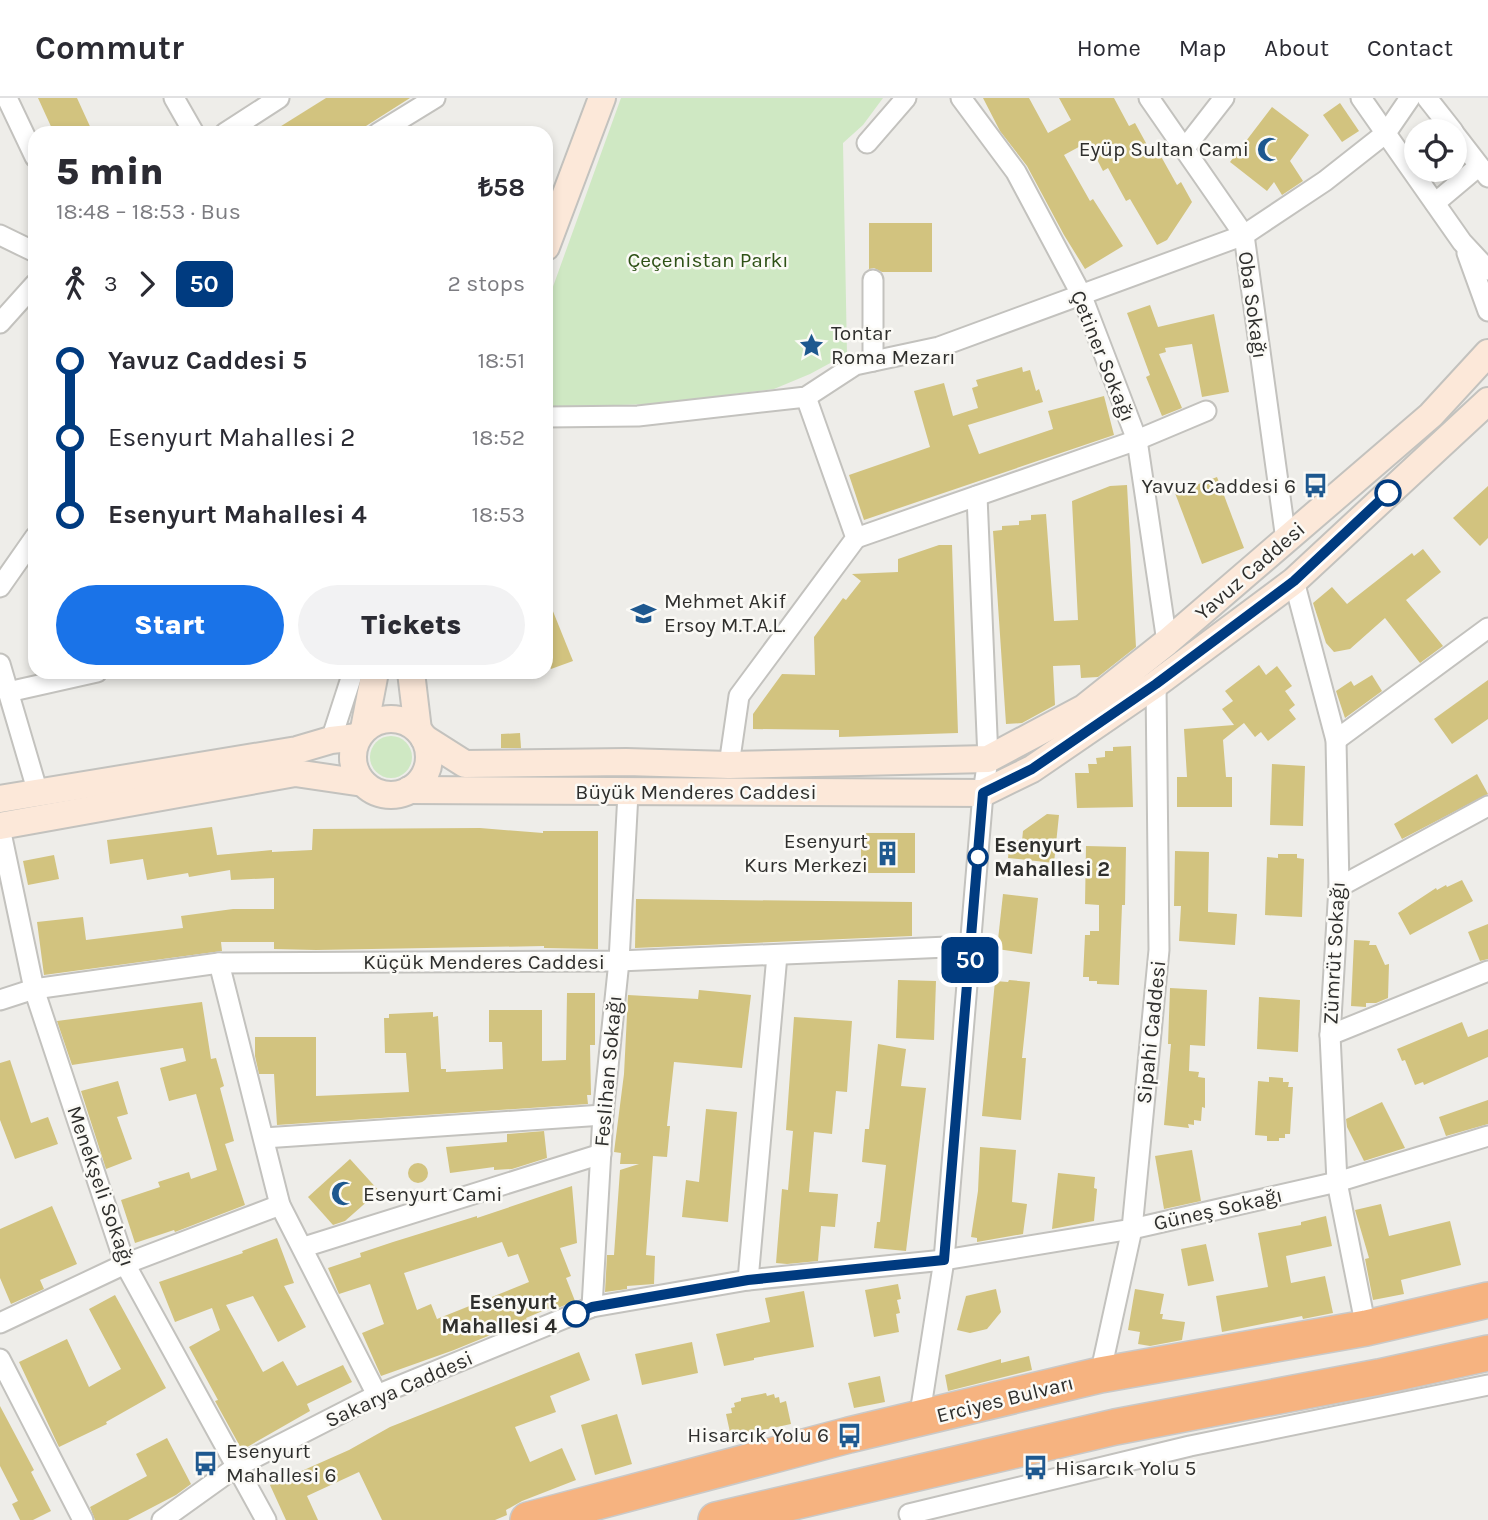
<!DOCTYPE html>
<html lang="en">
<head>
<meta charset="utf-8">
<style>
	body { margin:0; font-family:Karla,sans-serif; background:#f2f2f3; color:#2b2b33; height:100vh; display:flex; flex-direction:column; font-size:26px; white-space:nowrap }
	* { box-sizing:border-box; margin:0 }
	p { font-size:23px; color:#7c7c81 }
	.icon { flex:none; width:38px; height:38px; fill:none; stroke:currentColor; stroke-width:2; stroke-linecap:round; stroke-linejoin:round }
	.map { position:relative; flex:1; overflow:hidden }
	.sheet { position:absolute; left:28px; top:28px; width:525px; height:553px; display:flex; flex-direction:column; background:#fff; border-radius:21px; box-shadow:0 4px 10px #0003 }
	.sheet>* { flex:none }
	.badge { padding:0 14px; border-radius:10px; font-size:24px; line-height:46px }
	.buttons { position:absolute; left:1404px; top:21px; display:grid; gap:14px }
	.buttons a { display:grid; place-items:center; width:63px; height:63px; border-radius:50%; background:#fff; box-shadow:0 4px 10px #0003; font-size:35px }
	.map>.badge { position:absolute; translate:-50% -50%; box-shadow:0 0 0 4px #fff }
	.legs { display:flex; align-items:center; gap:10px; height:77px; padding:0 28px; font-size:23px }
	.legs p { margin-inline-start:auto }
	.summary { display:flex; align-items:center; justify-content:space-between; height:119px; padding:0 28px }
	h1 { font-size:38px; font-weight:800; line-height:52px }
	.cta { display:flex; gap:14px; margin-top:auto; padding:14px 28px }
	.cta a { flex:1; height:80px; border-radius:42px; background:#1a73e8; color:#fff; font-size:28px; font-weight:800; line-height:80px; text-align:center }
	.cta a+a { background:#f2f2f3; color:#2b2b33 }
	ul { padding:0 28px; list-style:none }
	li { display:flex; align-items:center; gap:24px; height:77px; font-size:26px }
	li i { display:grid; place-items:center; width:10px; height:100%; margin:0 9px; background:currentColor }
	li i::after { content:''; width:18px; height:18px; margin:-9px; border:5px solid; border-radius:50%; background:#fff }
	li p { margin-inline-start:auto }
	li:first-child i { background:linear-gradient(#0000 50%,currentColor 0) }
	li:last-child i { background:linear-gradient(currentColor 50%,#0000 0) }
	header { display:flex; align-items:center; gap:42px; box-sizing:border-box; height:98px; padding:0 35px; background:#fff; border-bottom:2px solid #e1e1e2 }
	header strong { font-size:33px }
	nav { display:flex; gap:38px; margin-inline-start:auto; font-size:24px }
	.map>svg:first-child { display:block }
	.green { fill:#cfe8c3 }
	.building { fill:#d2c37f; fill-rule:evenodd }
	.lines { fill:none; stroke-linecap:round; stroke-linejoin:round }
	.street-casing { stroke:#c3c2be; stroke-width:23 }
	.secondary-casing { stroke:#c3c2be; stroke-width:30 }
	.highway-casing { stroke:#c9c9c8; stroke-width:38 }
	.street { stroke:#fff; stroke-width:19 }
	.secondary { stroke:#fce8d9; stroke-width:26 }
	.highway { stroke:#f6b380; stroke-width:35 }
	.line-1-casing { stroke:#fff; stroke-width:16 }
	.line-1 { stroke:#003b80; stroke-width:10 }
	.stop-1-dot { fill:#fff; stroke:#003b80; stroke-width:3.5 }
	.labels { text-anchor:middle; stroke-width:5; stroke-linejoin:round; paint-order:stroke }
	.poi-label { font-size:21px; fill:#2f2f2d; stroke:#fbfaf6; text-anchor:start }
	.park-label { font-size:21px; fill:#2e5116; stroke:#fbfaf6 }
	.street-label { font-size:21px; fill:#2f2f2d; stroke:#fbfaf6 }
	.stop-label { font-size:21px; font-weight:bold; fill:#2f2f2d; stroke:#fbfaf6; text-anchor:start }
</style>
</head>
<body>
<header>
<strong>Commutr</strong>
<nav><a>Home</a><a>Map</a><a>About</a><a>Contact</a></nav>
</header>
<div class="map">
<svg width="1488" height="1422" viewBox="0 0 1488 1422">
	<rect width="100%" height="100%" fill="#eeede9"/>
	<g class="green">
		<polygon points="621,0 883,0 863,27 843,45 847,256 810,276 774,291 655,306 546,309 546,208"/>
		<circle cx="391" cy="659" r="21"/>
	</g>
	<g class="building">
		<polygon points="38,0 77,0 93,35 54,35"/>
		<polygon points="326,0 410,0 355,35 270,35"/>
		<polygon points="983,0 1029,0 1048,35 1071,22 1059,0 1114,0 1129,28 1135,25 1152,56 1158,53 1177,87 1181,84 1192,104 1167,142 1157,147 1130,101 1126,103 1108,70 1103,73 1088,44 1064,57 1090,103 1093,101 1123,148 1085,171 1064,137 1027,68 1000,33"/>
		<polygon points="1340,5 1359,33 1342,44 1323,17"/>
		<polygon points="1272,9 1309,37 1290,63 1303,83 1282,97 1274,84 1267,93 1230,64"/>
		<polygon points="869,125 932,125 932,174 882,174 874,170 869,171"/>
		<polygon points="1150,207 1158,229 1214,216 1229,294 1202,299 1192,246 1165,250 1166,254 1159,256 1182,310 1162,318 1146,279 1150,277 1127,215"/>
		<polygon points="1022,269 1023,274 1030,272 1036,293 1039,291 1043,304 968,327 979,356 1053,331 1048,313 1104,298 1114,337 864,422 849,377 930,349 914,293 944,285 953,318 978,310 972,290 978,288 976,282"/>
		<polygon points="1217,379 1244,450 1202,466 1175,395"/>
		<polygon points="1127,387 1136,549 1098,579 1081,580 1080,567 1053,568 1055,607 1022,625 1006,626 993,433 1002,432 1002,428 1019,427 1019,423 1031,422 1031,417 1046,416 1054,523 1078,522 1072,403 1110,388"/>
		<polygon points="1488,388 1488,440 1480,448 1453,420"/>
		<polygon points="939,447 952,447 958,635 839,639 839,632 753,631 753,616 782,576 815,577 814,539 843,500 846,502 861,483 852,476 898,474 898,461"/>
		<polygon points="1423,451 1441,474 1406,502 1443,548 1420,565 1385,520 1350,551 1334,554 1326,545 1313,505 1332,489 1347,506 1412,455 1414,458"/>
		<polygon points="546,496 573,563 551,571 546,556"/>
		<polygon points="1259,567 1266,577 1277,568 1292,588 1285,593 1295,607 1289,612 1296,621 1268,643 1261,634 1255,639 1244,625 1223,642 1226,679 1232,679 1232,709 1177,709 1177,679 1187,679 1184,631 1234,627 1222,611 1233,603 1225,593"/>
		<polygon points="1372,577 1382,593 1345,620 1336,593 1351,583 1354,588"/>
		<polygon points="1488,582 1488,621 1452,646 1434,621"/>
		<polygon points="520,635 521,650 501,650 501,636"/>
		<polygon points="1131,648 1133,709 1077,710 1075,675 1089,675 1088,666 1097,666 1096,660 1105,659 1105,653 1113,653 1113,649"/>
		<polygon points="1272,666 1305,668 1303,728 1270,727"/>
		<polygon points="1477,676 1488,696 1402,741 1394,726"/>
		<polygon points="1047,716 1059,717 1054,765 1008,760 1010,742 1022,743 1023,733"/>
		<polygon points="212,729 217,757 272,752 272,754 312,752 313,731 480,730 543,735 543,733 598,733 598,851 544,850 544,848 316,852 274,851 274,844 221,844 222,853 44,877 37,824 83,819 86,842 183,830 181,818 233,811 274,811 274,780 231,782 230,772 189,779 188,775 147,782 143,761 110,766 107,742"/>
		<rect x="861" y="735" width="54" height="40"/>
		<polygon points="1086,748 1126,749 1125,807 1122,807 1119,887 1097,886 1097,883 1089,883 1089,879 1083,879 1085,837 1090,837 1090,833 1099,833 1099,807 1085,806"/>
		<polygon points="1175,753 1209,754 1208,814 1237,816 1235,847 1179,843 1181,808 1174,808"/>
		<polygon points="1278,756 1297,756 1297,760 1304,761 1302,819 1265,817 1267,759 1278,760"/>
		<polygon points="54,757 59,781 28,787 23,763"/>
		<polygon points="1462,782 1473,803 1410,837 1398,815 1436,790 1437,792 1446,787 1447,789"/>
		<polygon points="1003,796 1038,800 1032,856 997,851"/>
		<polygon points="636,801 912,804 912,838 635,850"/>
		<polygon points="1488,826 1488,861 1480,863 1468,834"/>
		<polygon points="1354,842 1370,843 1369,847 1376,847 1385,867 1389,866 1388,900 1376,905 1366,905 1366,909 1351,908"/>
		<polygon points="898,882 936,883 934,942 896,940"/>
		<polygon points="1009,882 1030,884 1022,960 1026,960 1021,1022 982,1018 995,883 1008,884"/>
		<polygon points="1170,890 1207,892 1205,948 1190,947 1189,973 1199,974 1198,979 1205,980 1205,1010 1202,1009 1201,1023 1194,1022 1194,1027 1188,1026 1189,1030 1164,1027 1171,946 1168,946"/>
		<polygon points="699,892 751,897 742,970 674,964 667,1028 670,1028 667,1059 653,1058 646,1157 655,1158 654,1186 627,1188 627,1191 605,1194 607,1157 614,1157 620,1072 639,1066 620,1066 621,1055 614,1054 624,976 628,897 698,901"/>
		<polygon points="567,895 595,895 595,947 590,947 591,997 587,997 588,1006 277,1027 274,976 259,976 255,958 255,939 316,939 316,998 409,994 406,955 385,955 384,920 389,920 389,916 433,914 433,919 438,918 441,971 446,971 446,974 503,971 502,944 489,944 489,912 542,912 542,963 566,962"/>
		<polygon points="1259,899 1300,902 1298,954 1257,951"/>
		<polygon points="202,904 211,961 216,960 224,988 220,990 234,1043 225,1046 245,1107 175,1134 174,1132 135,1145 121,1102 160,1089 158,1084 189,1074 191,1081 217,1072 196,996 169,1003 160,970 186,963 183,950 72,967 57,923"/>
		<polygon points="794,919 852,923 847,994 836,993 832,1036 814,1034 809,1094 838,1096 835,1129 821,1128 818,1163 787,1166 776,1165 782,1091 788,1092 793,1033 786,1032"/>
		<polygon points="1462,924 1468,939 1488,931 1488,959 1424,987 1423,984 1415,987 1405,962 1402,963 1397,951"/>
		<polygon points="878,946 906,951 901,988 926,990 906,1153 874,1150 877,1124 880,1124 886,1067 862,1064 865,1031 869,1031"/>
		<polygon points="10,962 31,1025 48,1019 58,1046 15,1061 0,1022 0,965"/>
		<polygon points="1269,979 1283,980 1283,984 1289,984 1288,989 1293,989 1290,1036 1285,1036 1285,1040 1279,1040 1279,1043 1267,1043 1267,1038 1255,1037 1258,983 1269,984"/>
		<polygon points="118,983 128,1016 117,1019 132,1061 106,1071 81,993"/>
		<polygon points="1488,1002 1488,1026 1446,1038 1439,1019"/>
		<polygon points="1382,1004 1405,1050 1364,1063 1347,1029 1346,1021"/>
		<polygon points="706,1011 737,1014 728,1124 682,1119 686,1082 699,1084"/>
		<polygon points="544,1033 547,1060 512,1071 494,1072 494,1069 450,1075 446,1049 507,1044 507,1036"/>
		<polygon points="980,1049 1016,1052 1012,1104 1027,1106 1023,1136 977,1144 977,1140 971,1139 978,1093"/>
		<polygon points="1192,1052 1201,1103 1164,1111 1155,1058"/>
		<polygon points="350,1061 379,1093 345,1123 333,1127 308,1099"/>
		<circle cx="418" cy="1075" r="10"/>
		<polygon points="1058,1075 1095,1079 1094,1090 1097,1091 1094,1123 1052,1131"/>
		<path d="M572,1088L577,1145L560,1150L571,1178L566,1180L575,1203L553,1212L552,1209L526,1220L527,1222L454,1252L381,1278L362,1235L384,1226L370,1186L339,1196L328,1170L361,1159L360,1155L393,1144L477,1118V1120ZM502,1144L508,1159L518,1156L529,1184L437,1221L431,1206L417,1212L404,1175Z"/>
		<polygon points="1381,1106 1389,1138 1450,1123 1461,1167 1401,1182 1404,1196 1373,1202 1365,1161 1369,1160 1355,1112"/>
		<polygon points="52,1108 77,1166 40,1182 44,1191 11,1206 0,1180 0,1131"/>
		<polygon points="1326,1118 1332,1148 1286,1158 1291,1185 1325,1178 1333,1215 1303,1221 1302,1218 1222,1234 1216,1198 1268,1189 1258,1135 1301,1127 1301,1124"/>
		<polygon points="277,1140 294,1185 284,1188 306,1229 278,1244 253,1198 226,1207 263,1274 283,1263 297,1288 343,1267 352,1284 307,1306 310,1313 242,1352 215,1303 218,1302 189,1249 220,1232 212,1210 175,1224 159,1184 243,1155 242,1153"/>
		<polygon points="1206,1146 1214,1183 1188,1188 1181,1151"/>
		<polygon points="898,1186 901,1201 897,1202 900,1215 896,1216 899,1234 874,1239 865,1192"/>
		<polygon points="996,1191 1001,1214 987,1231 970,1235 957,1232 966,1198"/>
		<polygon points="1135,1191 1164,1196 1160,1216 1163,1216 1162,1221 1185,1224 1182,1242 1150,1248 1138,1246 1140,1234 1128,1232"/>
		<polygon points="804,1193 814,1249 754,1260 754,1262 724,1268 716,1236 770,1224 765,1200"/>
		<polygon points="115,1197 166,1290 106,1324 107,1326 59,1349 19,1264 67,1241 89,1289 121,1271 89,1211"/>
		<polygon points="692,1244 698,1275 642,1287 635,1256"/>
		<polygon points="579,1254 590,1282 550,1298 556,1314 515,1329 530,1364 562,1350 576,1382 522,1403 506,1412 507,1417 495,1422 382,1422 359,1374 307,1398 318,1422 286,1422 270,1387 349,1352 390,1329"/>
		<polygon points="1029,1258 1032,1272 948,1293 945,1277 1001,1261 1001,1265"/>
		<polygon points="880,1278 885,1304 854,1310 848,1285"/>
		<polygon points="766,1295 767,1298 774,1296 775,1300 779,1299 780,1305 786,1303 791,1326 731,1339 726,1316 732,1315 731,1310 735,1309 734,1305 741,1303 741,1300"/>
		<polygon points="0,1308 34,1372 31,1374 51,1413 33,1422 20,1422 12,1406 18,1403 0,1368"/>
		<polygon points="617,1316 632,1366 595,1377 581,1327"/>
		<polygon points="167,1340 191,1386 176,1397 128,1422 95,1422 90,1409 147,1378 136,1356"/>
	</g>
	<g class="lines">
		<defs>
			<g id="street">
				<polyline points="7,0 35,59"/>
				<polyline points="174,0 194,35"/>
				<polyline points="961,0 1016,74 1081,196 1137,342 1167,544"/>
				<polyline points="1149,0 1244,137 1286,442"/>
				<polyline points="1361,0 1462,144 1488,172"/>
				<polyline points="1427,0 1453,33"/>
				<polyline points="225,35 279,0"/>
				<polyline points="378,35 435,0"/>
				<polyline points="1454,35 1488,79"/>
				<polyline points="867,45 906,0"/>
				<polyline points="1185,50 1224,0"/>
				<polyline points="1435,105 1479,68"/>
				<polyline points="0,137 35,154"/>
				<polyline points="1467,155 1488,213"/>
				<polyline points="0,225 35,186"/>
				<polyline points="873,263 873,182"/>
				<polyline points="546,319 638,318 806,299 855,267 939,249 1244,137 1325,83 1386,35 1410,0"/>
				<polyline points="856,440 1137,342 1206,313"/>
				<polyline points="1294,483 1336,642 1339,789 1330,937 1337,1084 1366,1230"/>
				<polyline points="0,489 35,439"/>
				<polyline points="0,566 38,695"/>
				<polyline points="8,594 97,574"/>
				<polyline points="331,642 353,574"/>
				<polyline points="1336,642 1488,530"/>
				<polyline points="729,667 739,598 856,440 806,299"/>
				<polyline points="0,730 34,891 125,1166 266,1422"/>
				<polyline points="1339,789 1488,708"/>
				<polyline points="219,865 280,1107 377,1297"/>
				<polyline points="0,902 34,891 219,865 619,863 971,848"/>
				<polyline points="1330,937 1488,873"/>
				<polyline points="264,1040 603,1017"/>
				<polyline points="304,1149 601,1056"/>
				<polyline points="748,1182 777,857"/>
				<polyline points="592,1209 603,1017 619,863 628,695"/>
				<polyline points="0,1225 125,1166 280,1107"/>
				<polyline points="0,1261 83,1422"/>
				<polyline points="1100,1277 1132,1131 1159,852 1156,586"/>
				<polyline points="919,1322 944,1162 983,695 988,661 977,398"/>
				<polyline points="162,1422 236,1369 377,1297 592,1209 748,1182 944,1162 1132,1131 1337,1084 1488,1038"/>
				<polyline points="912,1422 909,1416 1190,1348 1488,1287"/>
			</g>
			<g id="secondary">
				<polyline points="546,149 602,0"/>
				<polyline points="411,574 418,632"/>
				<circle cx="391" cy="659" r="38"/>
				<polyline points="364,631 375,574"/>
				<polyline points="424,640 465,666 626,664 729,667 988,661 1084,610 1167,544 1431,317 1488,255"/>
				<polyline points="409,692 983,695 1032,671 1156,586 1294,483 1488,303"/>
				<polyline points="0,701 297,652 331,642 358,639"/>
				<polyline points="0,728 295,675 363,685"/>
			</g>
			<g id="highway">
				<polyline points="528,1422 849,1337 1100,1277 1366,1230 1488,1202"/>
				<polyline points="716,1422 1115,1329 1379,1279 1488,1255"/>
			</g>
		</defs>
		<use href="#street" class="street-casing"/>
		<use href="#secondary" class="secondary-casing"/>
		<use href="#highway" class="highway-casing"/>
		<use href="#street" class="street"/>
		<use href="#secondary" class="secondary"/>
		<use href="#highway" class="highway"/>
	</g>
	<g class="lines">
		<defs>
			<polyline id="line-1" points="576,1216 592,1209 748,1182 944,1162 983,695 1032,671 1156,586 1294,483 1388,395"/>
		</defs>
		<use href="#line-1" class="line-1-casing"/>
		<use href="#line-1" class="line-1"/>
	</g>
	<defs>
		<symbol id="mosque-bare" viewBox="-9 -9 18 18"><path d="M3.5-4.9A6 6 0 1 0 3.5 4.9A5 5 0 1 1 3.5-4.9Z" fill="#1e588f" stroke="#fbfaf6" stroke-width="2.5" paint-order="stroke"/></symbol>
		<symbol id="sight-bare" viewBox="-9 -9 18 18"><path d="M0-6L1.8-2.2L6-1.7L2.9 1.2L3.7 5.4L0 3.3L-3.7 5.4L-2.9 1.2L-6-1.7L-1.8-2.2Z" fill="#1e588f" stroke="#fbfaf6" stroke-width="2.5" paint-order="stroke"/></symbol>
		<symbol id="bus-bare" viewBox="-9 -9 18 18"><path d="M-5-6H5V4H4V6H2V4H-2V6H-4V4H-5ZM-3.5-4V0h7V-4ZM-3.5 1.2v1.5H-2V1.2ZM2 1.2v1.5H3.5V1.2Z" fill="#1e588f" stroke="#fbfaf6" stroke-width="2.5" paint-order="stroke"/></symbol>
		<symbol id="school-bare" viewBox="-9 -9 18 18"><path d="M0-5L7-2L0 1L-7-2ZM-4 1L0 2.5L4 1V4Q0 6-4 4Z" fill="#1e588f" stroke="#fbfaf6" stroke-width="2.5" paint-order="stroke"/></symbol>
		<symbol id="building-bare" viewBox="-9 -9 18 18"><path d="M-4-6H4V6H1V3H-1V6H-4ZM-2.5-4.3h1.7v1.8h-1.7ZM.8-4.3h1.7v1.8H.8ZM-2.5-1h1.7V.8h-1.7ZM.8-1h1.7V.8H.8Z" fill="#1e588f" stroke="#fbfaf6" stroke-width="2.5" paint-order="stroke"/></symbol>
	</defs>
	<g fill-rule="evenodd">
		<use href="#mosque-bare" x="1252" y="34" width="35" height="35"/>
		<use href="#sight-bare" x="794" y="230" width="35" height="35"/>
		<use href="#bus-bare" x="1298" y="370" width="35" height="35"/>
		<use href="#school-bare" x="626" y="498" width="35" height="35"/>
		<use href="#building-bare" x="870" y="738" width="35" height="35"/>
		<use href="#mosque-bare" x="326" y="1078" width="35" height="35"/>
		<use href="#bus-bare" x="832" y="1320" width="35" height="35"/>
		<use href="#bus-bare" x="188" y="1348" width="35" height="35"/>
		<use href="#bus-bare" x="1018" y="1352" width="35" height="35"/>
	</g>
	<g class="stop-1-dot">
		<circle cx="1388" cy="395" r="12"/>
		<circle cx="978" cy="759" r="9"/>
		<circle cx="576" cy="1216" r="12"/>
	</g>
	<g class="labels">
		<g class="poi-label">
			<text x="1249" y="58" text-anchor="end">Eyüp Sultan Cami</text>
			<text x="831" y="242">Tontar<tspan x="831" dy="24">Roma Mezarı</tspan></text>
			<text x="1296" y="395" text-anchor="end">Yavuz Caddesi 6</text>
			<text x="664" y="510">Mehmet Akif<tspan x="664" dy="24">Ersoy M.T.A.L.</tspan></text>
			<text x="868" y="750" text-anchor="end">Esenyurt<tspan x="868" dy="24">Kurs Merkezi</tspan></text>
			<text x="363" y="1103">Esenyurt Cami</text>
			<text x="829" y="1344" text-anchor="end">Hisarcık Yolu 6</text>
			<text x="226" y="1360">Esenyurt<tspan x="226" dy="24">Mahallesi 6</tspan></text>
			<text x="1055" y="1377">Hisarcık Yolu 5</text>
		</g>
		<g class="park-label">
			<text x="708" y="169">Çeçenistan Parkı</text>
		</g>
		<g class="street-label">
			<text transform="translate(1253 207) rotate(82)" y="7">Oba Sokağı</text>
			<text transform="translate(1103 258) rotate(68)" y="7">Çetiner Sokağı</text>
			<text transform="translate(1250 473) rotate(-41)" y="7">Yavuz Caddesi</text>
			<text x="696" y="701">Büyük Menderes Caddesi</text>
			<text transform="translate(1334 855) rotate(-87)" y="7">Zümrüt Sokağı</text>
			<text x="484" y="871">Küçük Menderes Caddesi</text>
			<text transform="translate(1151 934) rotate(-84)" y="7">Sipahi Caddesi</text>
			<text transform="translate(608 973) rotate(-85)" y="7">Feslihan Sokağı</text>
			<text transform="translate(101 1088) rotate(71)" y="7">Menekşeli Sokağı</text>
			<text transform="translate(1218 1111) rotate(-13)" y="7">Güneş Sokağı</text>
			<text transform="translate(399 1291) rotate(-24)" y="7">Sakarya Caddesi</text>
			<text transform="translate(1005 1301) rotate(-14)" y="7">Erciyes Bulvarı</text>
		</g>
		<g class="stop-label">
			<text x="994" y="754">Esenyurt<tspan x="994" dy="24">Mahallesi 2</tspan></text>
			<text x="557" y="1211" text-anchor="end">Esenyurt<tspan x="557" dy="24">Mahallesi 4</tspan></text>
		</g>
	</g>
</svg>
<div class="buttons">
<a><svg class="icon" aria-label="locate" viewBox="0 0 24 24"><circle cx="12" cy="12" r="6"/><path d="M12 2v4M12 18v4M2 12h4M18 12h4"/></svg></a>
</div>
<b class="badge" style="left:970px;top:862px;background:#003b80;color:#fff">50</b>
<section class="sheet">
<div class="summary"><div><h1>5 min</h1><p>18:48 – 18:53 · Bus</p></div><b>₺58</b></div>
<div class="legs"><svg class="icon" aria-label="walk" viewBox="0 0 24 24"><circle cx="13" cy="4" r="2"/><path d="M13 8l-2 6 4 7M11 14l-3 7M7 12l3-4h3l4 4"/></svg>3<svg class="icon" aria-label="forward" viewBox="0 0 24 24"><path d="M9 5l7 7-7 7"/></svg><b class="badge" style="background:#003b80;color:#fff">50</b><p>2 stops</p></div>
<ul>
<li><i style="color:#003b80"></i><b>Yavuz Caddesi 5</b><p>18:51</p></li>
<li><i style="color:#003b80"></i><span>Esenyurt Mahallesi 2</span><p>18:52</p></li>
<li><i style="color:#003b80"></i><b>Esenyurt Mahallesi 4</b><p>18:53</p></li>
</ul>
<div class="cta"><a>Start</a><a>Tickets</a></div>
</section>
</div>
</body>
</html>
